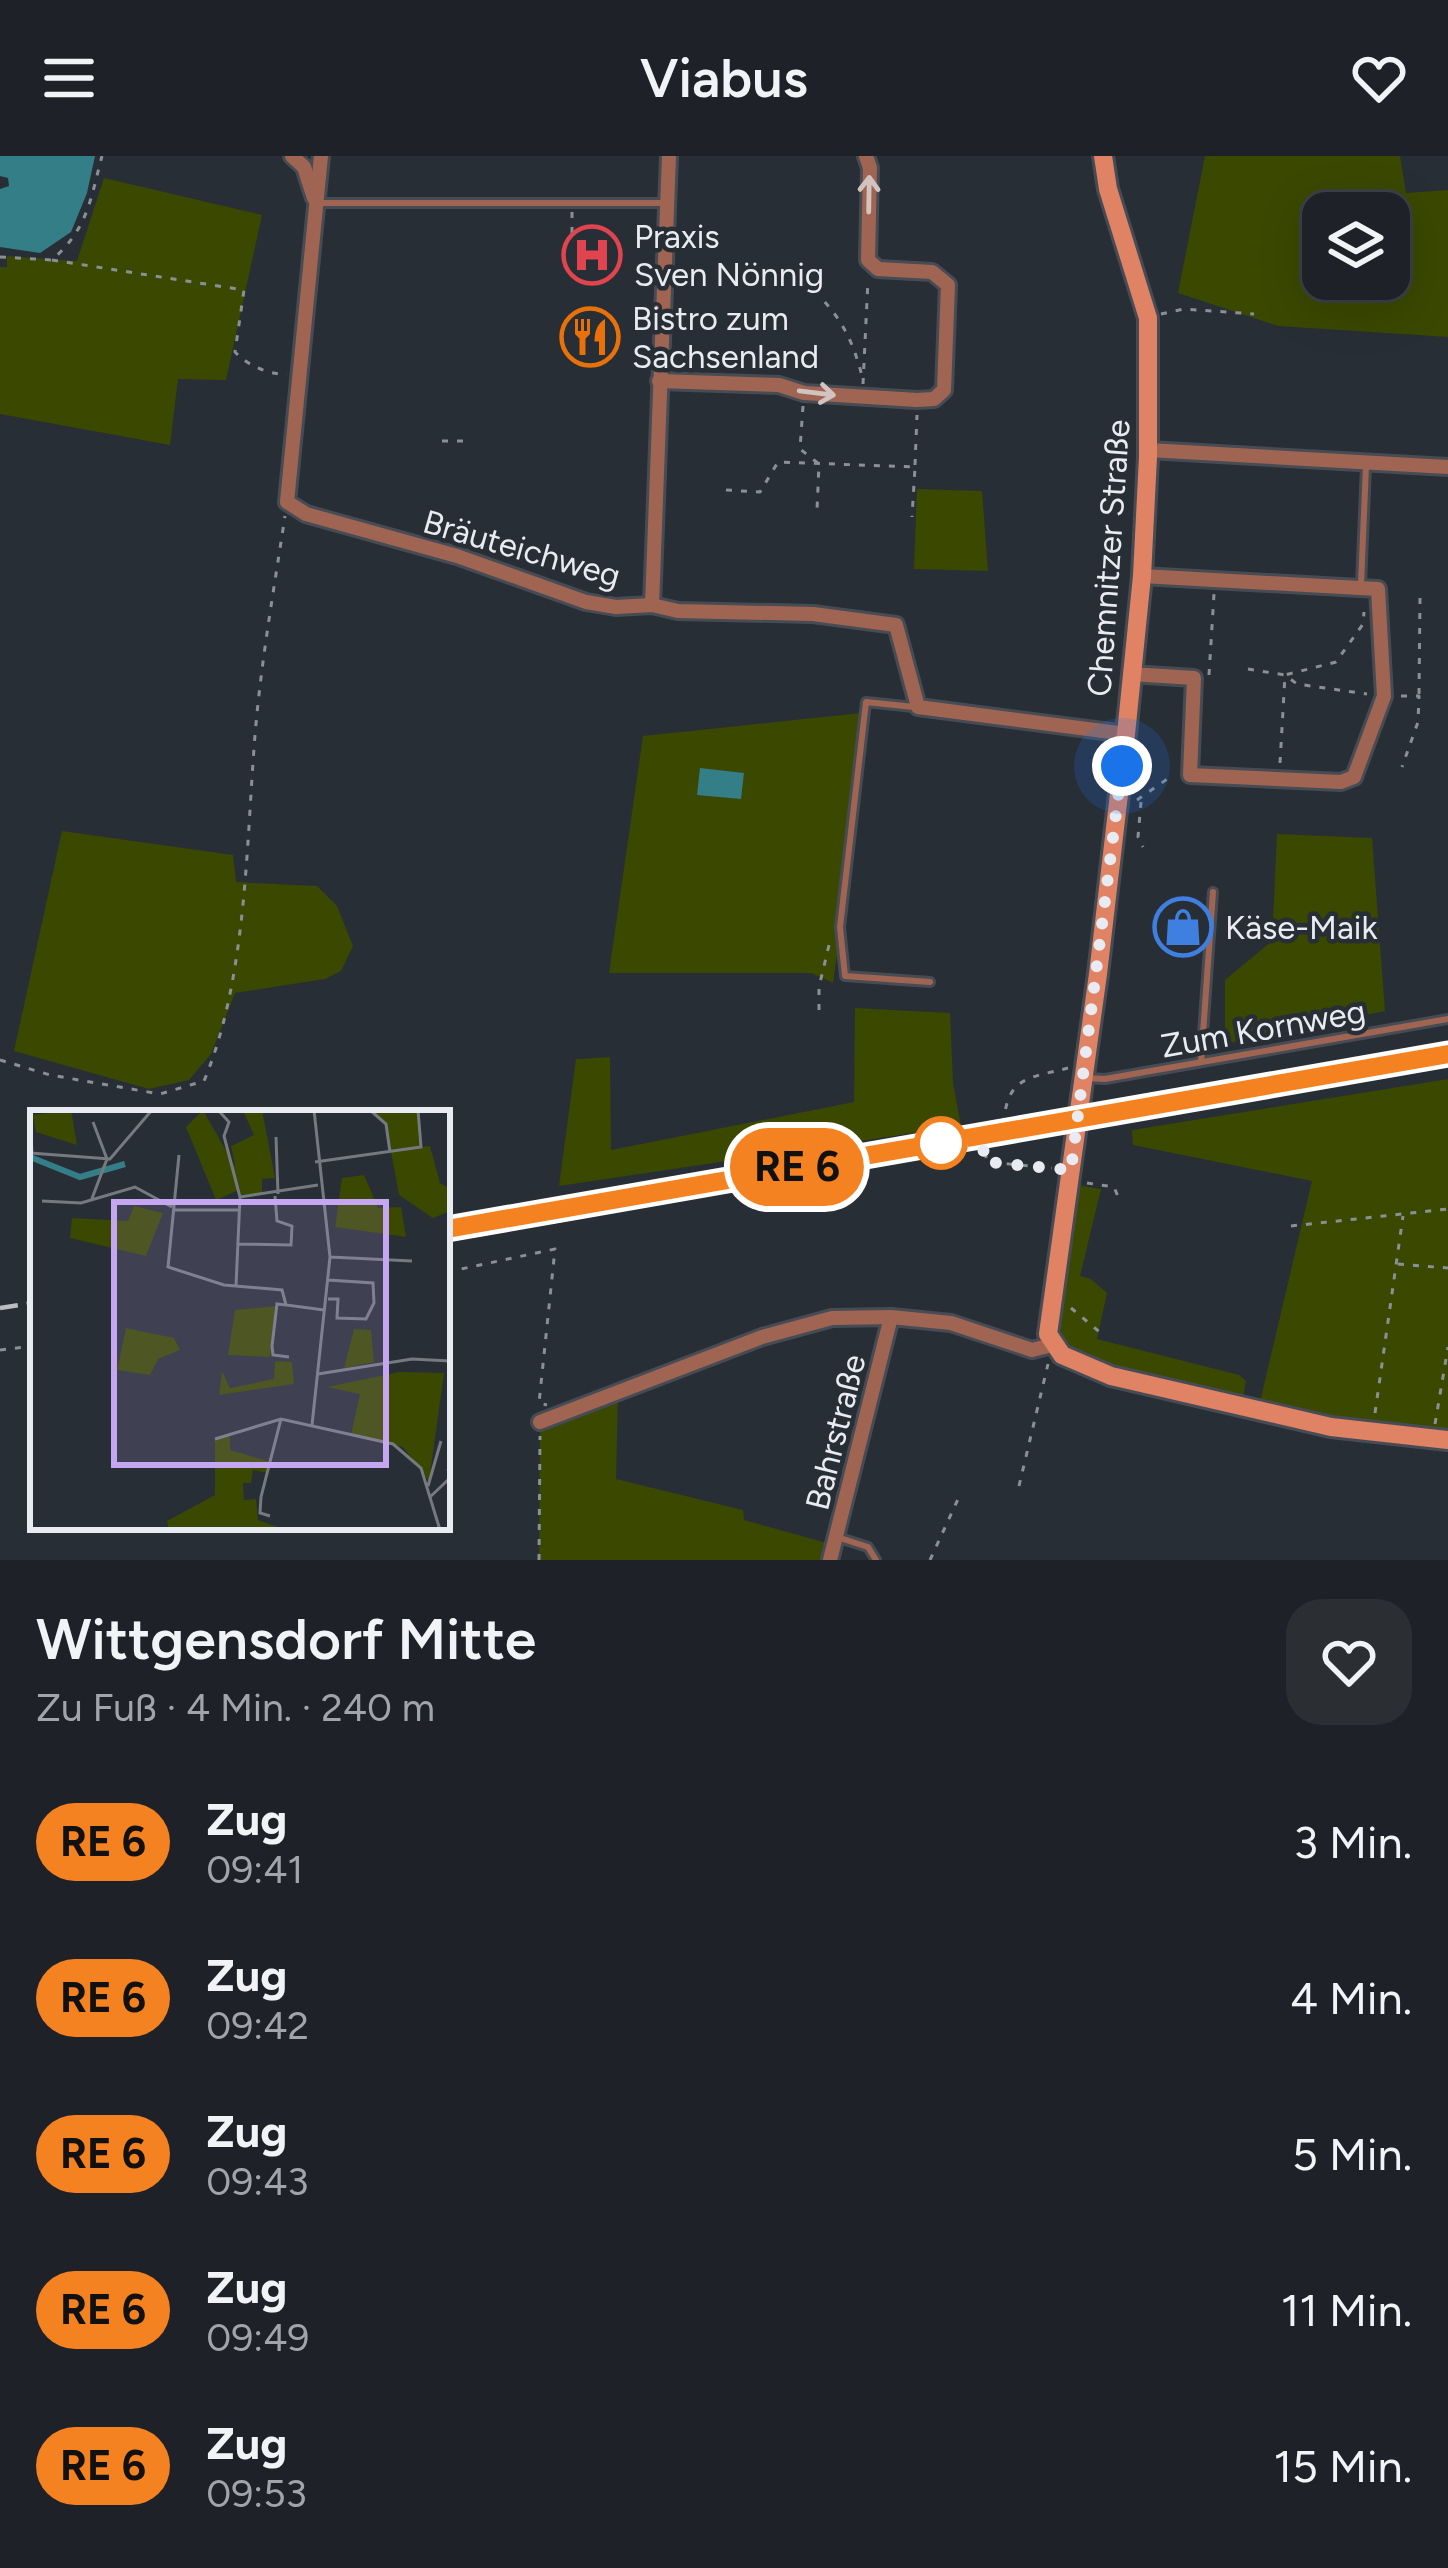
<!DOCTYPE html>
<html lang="de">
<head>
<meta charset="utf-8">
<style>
	body { margin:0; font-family:Figtree,sans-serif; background:#2b2f34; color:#f1f3f6; height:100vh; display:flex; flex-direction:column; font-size:45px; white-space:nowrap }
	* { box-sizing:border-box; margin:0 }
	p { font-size:39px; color:#a1a4a8 }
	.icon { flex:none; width:66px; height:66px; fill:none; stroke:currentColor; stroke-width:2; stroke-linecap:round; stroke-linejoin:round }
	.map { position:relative; height:1404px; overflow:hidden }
	.sheet { display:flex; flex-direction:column; background:#1e2228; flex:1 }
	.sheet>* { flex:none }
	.badge { padding:0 24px; border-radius:39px; font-size:42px; line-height:78px }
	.fabs { position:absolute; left:1302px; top:36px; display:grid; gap:24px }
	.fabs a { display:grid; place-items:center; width:108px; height:108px; border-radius:24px; background:#1e2228; box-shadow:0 12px 48px #0002,0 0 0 3px #3c3f45; font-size:60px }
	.you { position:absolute; width:60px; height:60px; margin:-30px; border:9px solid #fff; border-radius:50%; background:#1a73e8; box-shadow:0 0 0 18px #1a73e833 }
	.map>.badge { position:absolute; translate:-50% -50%; box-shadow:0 0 0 6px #fff }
	.round { display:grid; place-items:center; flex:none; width:126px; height:126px; border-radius:36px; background:#2b2f34 }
	.head { display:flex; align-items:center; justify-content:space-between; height:204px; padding:0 36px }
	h1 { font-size:57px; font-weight:600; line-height:90px }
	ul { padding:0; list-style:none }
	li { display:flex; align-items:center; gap:36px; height:156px; padding:0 36px }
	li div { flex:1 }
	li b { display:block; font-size:45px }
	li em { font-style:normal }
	li .badge { min-width:132px; font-weight:700; text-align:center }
	header { display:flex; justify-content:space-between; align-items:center; height:156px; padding:0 36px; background:#1e2228; font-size:54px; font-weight:600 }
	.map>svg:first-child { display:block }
	.green { fill:#3a4800; fill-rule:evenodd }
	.water { fill:#347e87 }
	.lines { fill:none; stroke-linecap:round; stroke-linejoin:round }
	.lane-casing { stroke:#474c54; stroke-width:12 }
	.street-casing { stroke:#474c54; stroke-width:20 }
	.secondary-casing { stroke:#474c54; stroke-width:24 }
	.path { stroke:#8b9097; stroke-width:3; stroke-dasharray:6 9; stroke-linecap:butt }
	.lane { stroke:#a06552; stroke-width:6 }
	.street { stroke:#a06552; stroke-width:14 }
	.secondary { stroke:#e08264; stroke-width:18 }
	.rail { stroke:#babdc4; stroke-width:4.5; stroke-dasharray:18 9; stroke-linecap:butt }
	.oneway { stroke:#d2c3c1 }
	.line-casing { stroke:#fff; stroke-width:27 }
	.line { stroke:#f58220; stroke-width:18 }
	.walk { stroke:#e8ebf1; stroke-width:12; stroke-dasharray:0 21.6 }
	.stop-dot { fill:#fff; stroke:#f58220; stroke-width:6 }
	.labels { text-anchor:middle; stroke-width:9; stroke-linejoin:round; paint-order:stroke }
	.poi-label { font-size:33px; fill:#e8ebf1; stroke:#282e36; text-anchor:start }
	.street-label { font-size:33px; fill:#e8ebf1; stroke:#282e36 }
	.inset-river { fill:none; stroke:#347e87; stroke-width:6 }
	.inset-road { fill:none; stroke:#757a81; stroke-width:3 }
	.view { fill:#c5a7f1; fill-opacity:0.15; stroke:#c5a7f1; stroke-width:6 }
	.inset-edge { fill:none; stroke:#e8ebf1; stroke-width:6 }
</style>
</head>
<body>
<header><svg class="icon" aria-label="menu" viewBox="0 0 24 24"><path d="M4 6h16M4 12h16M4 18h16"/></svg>Viabus<svg class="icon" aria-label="heart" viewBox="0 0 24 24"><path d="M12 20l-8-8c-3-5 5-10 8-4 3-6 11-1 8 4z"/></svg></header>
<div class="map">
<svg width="1448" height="1404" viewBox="0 0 1448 1404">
	<rect width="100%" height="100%" fill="#282e36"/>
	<g class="green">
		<path d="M1205,0H1400L1406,37L1448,34V181L1278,170L1178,137ZM1389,57V123H1323V57Z"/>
		<polygon points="104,22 262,59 226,224 178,223 170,289 0,258 0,111 7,111 7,100 77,105"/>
		<polygon points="917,333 982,335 988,415 914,413"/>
		<polygon points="870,556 833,827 811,817 609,817 643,580"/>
		<polygon points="62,675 233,699 236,726 317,730 337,750 353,790 341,815 325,823 235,837 211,898 189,924 149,933 14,895"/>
		<polygon points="1277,678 1372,682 1385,855 1225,888 1225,824 1272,785"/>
		<polygon points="855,852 950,857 953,927 961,970 559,1030 576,903 610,901 611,994 854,946"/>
		<polygon points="1448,923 1448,1274 1343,1264 1260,1246 1312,1025 1133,989 1132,974"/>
		<path d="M1077,1029L1101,1033L1080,1120L1091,1123L1107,1137L1097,1183L1239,1219L1246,1225L1243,1241C1213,1243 1089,1211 1069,1188C1059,1177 1059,1166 1059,1152Z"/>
		<polygon points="618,1236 616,1323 743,1354 744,1364 834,1389 830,1404 539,1404 540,1266"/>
	</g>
	<g class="water">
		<polygon points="0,0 95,0 87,37 71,76 40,97 0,91 0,33 9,30 8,22 0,20"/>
		<polygon points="700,612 744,617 741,643 697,639"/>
	</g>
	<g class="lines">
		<defs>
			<g id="lane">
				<polyline points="319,47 666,47"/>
				<polyline points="1361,428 1366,310"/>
				<polyline points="914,551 866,546 840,771 845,820 930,826"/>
				<polyline points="1201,906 1213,736"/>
				<polyline points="1085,922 1105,923 1448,863"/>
				<polyline points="840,1382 868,1391 876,1404"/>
			</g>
			<g id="street">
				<polyline points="292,0 304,11 314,42"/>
				<polyline points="321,0 287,346 306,358 457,400 586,446 616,451 652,449 678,455 813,458 896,469 918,551 1126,578"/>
				<polyline points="659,225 779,229 804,237 917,244 934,243 944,234 948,129 932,116 878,113 868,104 870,12 866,0"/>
				<polyline points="1148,294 1448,311"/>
				<polyline points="652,449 669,0"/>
				<polyline points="1131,518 1194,522 1190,619 1341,626 1354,621 1384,540 1378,433 1142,420"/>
				<polyline points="540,1266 762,1181 832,1162 891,1161 951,1167 1032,1194 1052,1189"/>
				<polyline points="830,1404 891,1161"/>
			</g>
			<polyline id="secondary" points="1103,0 1108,33 1148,162 1148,301 1142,420 1126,578 1098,818 1048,1178 1062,1199 1111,1220 1331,1271 1448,1284"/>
		</defs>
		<use href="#lane" class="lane-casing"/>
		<use href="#street" class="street-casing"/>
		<use href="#secondary" class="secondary-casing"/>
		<g class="path">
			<polyline points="572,56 572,85 577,85"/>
			<path d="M0,101L52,104C88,72 90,45 102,0"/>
			<path d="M52,104L244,134L235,196C250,211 266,217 287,219"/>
			<path d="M792,115C833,150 850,171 863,224"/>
			<polyline points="1161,158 1184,153 1254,158"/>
			<polyline points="863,228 868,124"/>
			<polyline points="803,250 800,293 819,308 817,354"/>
			<polyline points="442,285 471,285"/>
			<polyline points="915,309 917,259"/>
			<polyline points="726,334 760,336 778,306 915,311 912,361"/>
			<polyline points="1248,513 1285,519 1297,528 1367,538"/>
			<polyline points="1209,519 1214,438"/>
			<polyline points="1419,538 1420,442"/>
			<polyline points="1401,540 1419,540 1418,566 1402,611"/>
			<polyline points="1280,607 1285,519 1336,506 1363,468 1364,456"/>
			<polyline points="1137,644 1173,619"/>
			<polyline points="1141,646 1138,681 1143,691"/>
			<polyline points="819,854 819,831 830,785"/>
			<path d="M0,904L50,919L160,938L204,925C247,822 246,691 255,579C261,506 274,433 285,360"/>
			<path d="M1004,968C1006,921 1029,922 1068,912"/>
			<polyline points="985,996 987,1006 1052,1012"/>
			<polyline points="1087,1027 1114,1031 1119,1043"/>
			<polyline points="1291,1070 1448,1053"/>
			<polyline points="1398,1108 1448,1112"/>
			<polyline points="447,1116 555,1093 539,1247 547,1249"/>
			<polyline points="1071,1152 1102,1178"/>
			<polyline points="0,1194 33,1190"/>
			<polyline points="1375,1257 1403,1060"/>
			<polyline points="1435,1268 1448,1191"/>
			<polyline points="1019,1330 1048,1208"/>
			<polyline points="539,1404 540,1280"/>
			<polyline points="930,1404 959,1341"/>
		</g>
		<use href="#lane" class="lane"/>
		<use href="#street" class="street"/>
		<use href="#secondary" class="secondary"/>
		<g class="rail">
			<polyline points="447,1084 1448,907"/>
			<polyline points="0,1152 33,1147"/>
		</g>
	</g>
	<defs><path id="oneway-shaft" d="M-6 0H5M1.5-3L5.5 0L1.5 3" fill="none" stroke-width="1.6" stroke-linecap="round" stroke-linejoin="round" transform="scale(3)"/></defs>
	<g class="oneway">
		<use href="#oneway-shaft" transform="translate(869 38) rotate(-89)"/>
		<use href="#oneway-shaft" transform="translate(817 237) rotate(7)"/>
	</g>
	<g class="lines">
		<defs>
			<polyline id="line" points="447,1073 1448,898"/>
		</defs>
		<use href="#line" class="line-casing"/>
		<use href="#line" class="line"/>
		<polyline class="walk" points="941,987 985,995 987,1006 1071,1014 1122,610"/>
	</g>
	<defs>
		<symbol id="hospital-ring" viewBox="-11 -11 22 22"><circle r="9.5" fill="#282e36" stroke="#e0444e" stroke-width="1.5"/><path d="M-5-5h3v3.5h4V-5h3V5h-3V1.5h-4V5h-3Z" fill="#e0444e"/></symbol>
		<symbol id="restaurant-ring" viewBox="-11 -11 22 22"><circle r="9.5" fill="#282e36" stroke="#e8710a" stroke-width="1.5"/><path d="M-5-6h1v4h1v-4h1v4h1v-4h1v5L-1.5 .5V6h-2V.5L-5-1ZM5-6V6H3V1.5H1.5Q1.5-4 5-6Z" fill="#e8710a"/></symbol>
		<symbol id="shop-ring" viewBox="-11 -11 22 22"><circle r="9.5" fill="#282e36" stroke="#3f7fe0" stroke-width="1.5"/><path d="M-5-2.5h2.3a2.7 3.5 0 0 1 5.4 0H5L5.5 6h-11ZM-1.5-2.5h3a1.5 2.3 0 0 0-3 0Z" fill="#3f7fe0"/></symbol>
	</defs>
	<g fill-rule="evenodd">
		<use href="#hospital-ring" x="559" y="66" width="66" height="66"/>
		<use href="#restaurant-ring" x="557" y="148" width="66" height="66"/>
		<use href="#shop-ring" x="1150" y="738" width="66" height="66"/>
	</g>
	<circle class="stop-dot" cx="941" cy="987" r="24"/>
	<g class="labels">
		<g class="poi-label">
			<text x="634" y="92">Praxis<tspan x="634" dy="38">Sven Nönnig</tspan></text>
			<text x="632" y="174">Bistro zum<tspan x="632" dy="38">Sachsenland</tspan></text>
			<text x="1225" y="783">Käse-Maik</text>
		</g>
		<g class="street-label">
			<text transform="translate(522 392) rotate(16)" y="12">Bräuteichweg</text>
			<text transform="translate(1108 402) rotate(-86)" y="12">Chemnitzer Straße</text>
			<text transform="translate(1263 872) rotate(-10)" y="12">Zum Kornweg</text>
			<text transform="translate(835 1276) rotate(-76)" y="12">Bahrstraße</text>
		</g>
	</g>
	<g transform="translate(30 954)">
		<rect width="420" height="420" fill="#282e36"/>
		<path d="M41,0L47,35L6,22L3,5ZM173,0L207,60L209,80L186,90L156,17ZM232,0L245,68L232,69V84L211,85L201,36L224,25L213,1ZM341,0H387L391,37L400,36L410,73L420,79V101L403,108L369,85L356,14ZM334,65L348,98L371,97L376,127L305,117L312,68ZM104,96L133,103L116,146L40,128L42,108L98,111ZM247,196L240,247L198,245L205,200ZM96,218L144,228L150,240L128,249L120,265L87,260ZM324,219L341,220L344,252L314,258ZM245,251L262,252L264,274L189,285L192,261L200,278L244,269ZM369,262L414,263L399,371L373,337L321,325L330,284L297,277ZM200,324V340L241,352L238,363L223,360L221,373H213L214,390L226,389L228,410L256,420H139L137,411L185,385V329Z" fill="#3a4800"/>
		<path class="inset-river" d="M0,47L50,67L95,54"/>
		<path class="inset-road" d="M188,0L199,12L194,26L210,87M340,0L356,14L360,42M0,3L2,44M246,27L248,84M0,43L80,49L122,0M149,45L138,157L194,175L252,180L256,195L294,200M285,52L391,37L388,0M12,91L51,93L105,77L142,97M61,91L77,49L63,12M143,100H210M208,134L261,135L262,116L247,111L245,86M300,147L382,151M206,176L210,87L288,75M298,189H308L307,208L336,209L344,193L343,173L298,170M256,195L247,194L242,236L243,245L259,247M288,264L382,249L420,251M282,315L300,147L284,0M185,329L251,309L363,334L391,358L410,420M398,376L411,331M400,387L420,368L418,359M240,406L230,403L231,387L251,309"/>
		<path class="view" d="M84,92H356V355H84Z"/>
		<rect width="420" height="420" class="inset-edge"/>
	</g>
</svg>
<div class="fabs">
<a><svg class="icon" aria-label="layers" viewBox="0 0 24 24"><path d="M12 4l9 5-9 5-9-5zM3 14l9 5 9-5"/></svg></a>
</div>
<div class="you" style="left:1122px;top:610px"></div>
<b class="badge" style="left:797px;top:1011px;background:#f58220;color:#111">RE 6</b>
</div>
<section class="sheet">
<div class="head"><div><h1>Wittgensdorf Mitte</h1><p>Zu Fuß · 4 Min. · 240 m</p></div><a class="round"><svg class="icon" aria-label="heart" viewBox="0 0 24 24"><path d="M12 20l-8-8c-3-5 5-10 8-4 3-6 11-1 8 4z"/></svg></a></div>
<ul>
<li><span class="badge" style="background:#f58220;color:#111">RE 6</span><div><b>Zug</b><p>09:41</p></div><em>3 Min.</em></li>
<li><span class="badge" style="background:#f58220;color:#111">RE 6</span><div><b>Zug</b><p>09:42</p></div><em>4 Min.</em></li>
<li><span class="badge" style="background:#f58220;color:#111">RE 6</span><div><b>Zug</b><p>09:43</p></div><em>5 Min.</em></li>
<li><span class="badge" style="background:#f58220;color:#111">RE 6</span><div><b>Zug</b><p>09:49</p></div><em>11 Min.</em></li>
<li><span class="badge" style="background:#f58220;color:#111">RE 6</span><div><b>Zug</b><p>09:53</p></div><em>15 Min.</em></li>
</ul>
</section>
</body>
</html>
